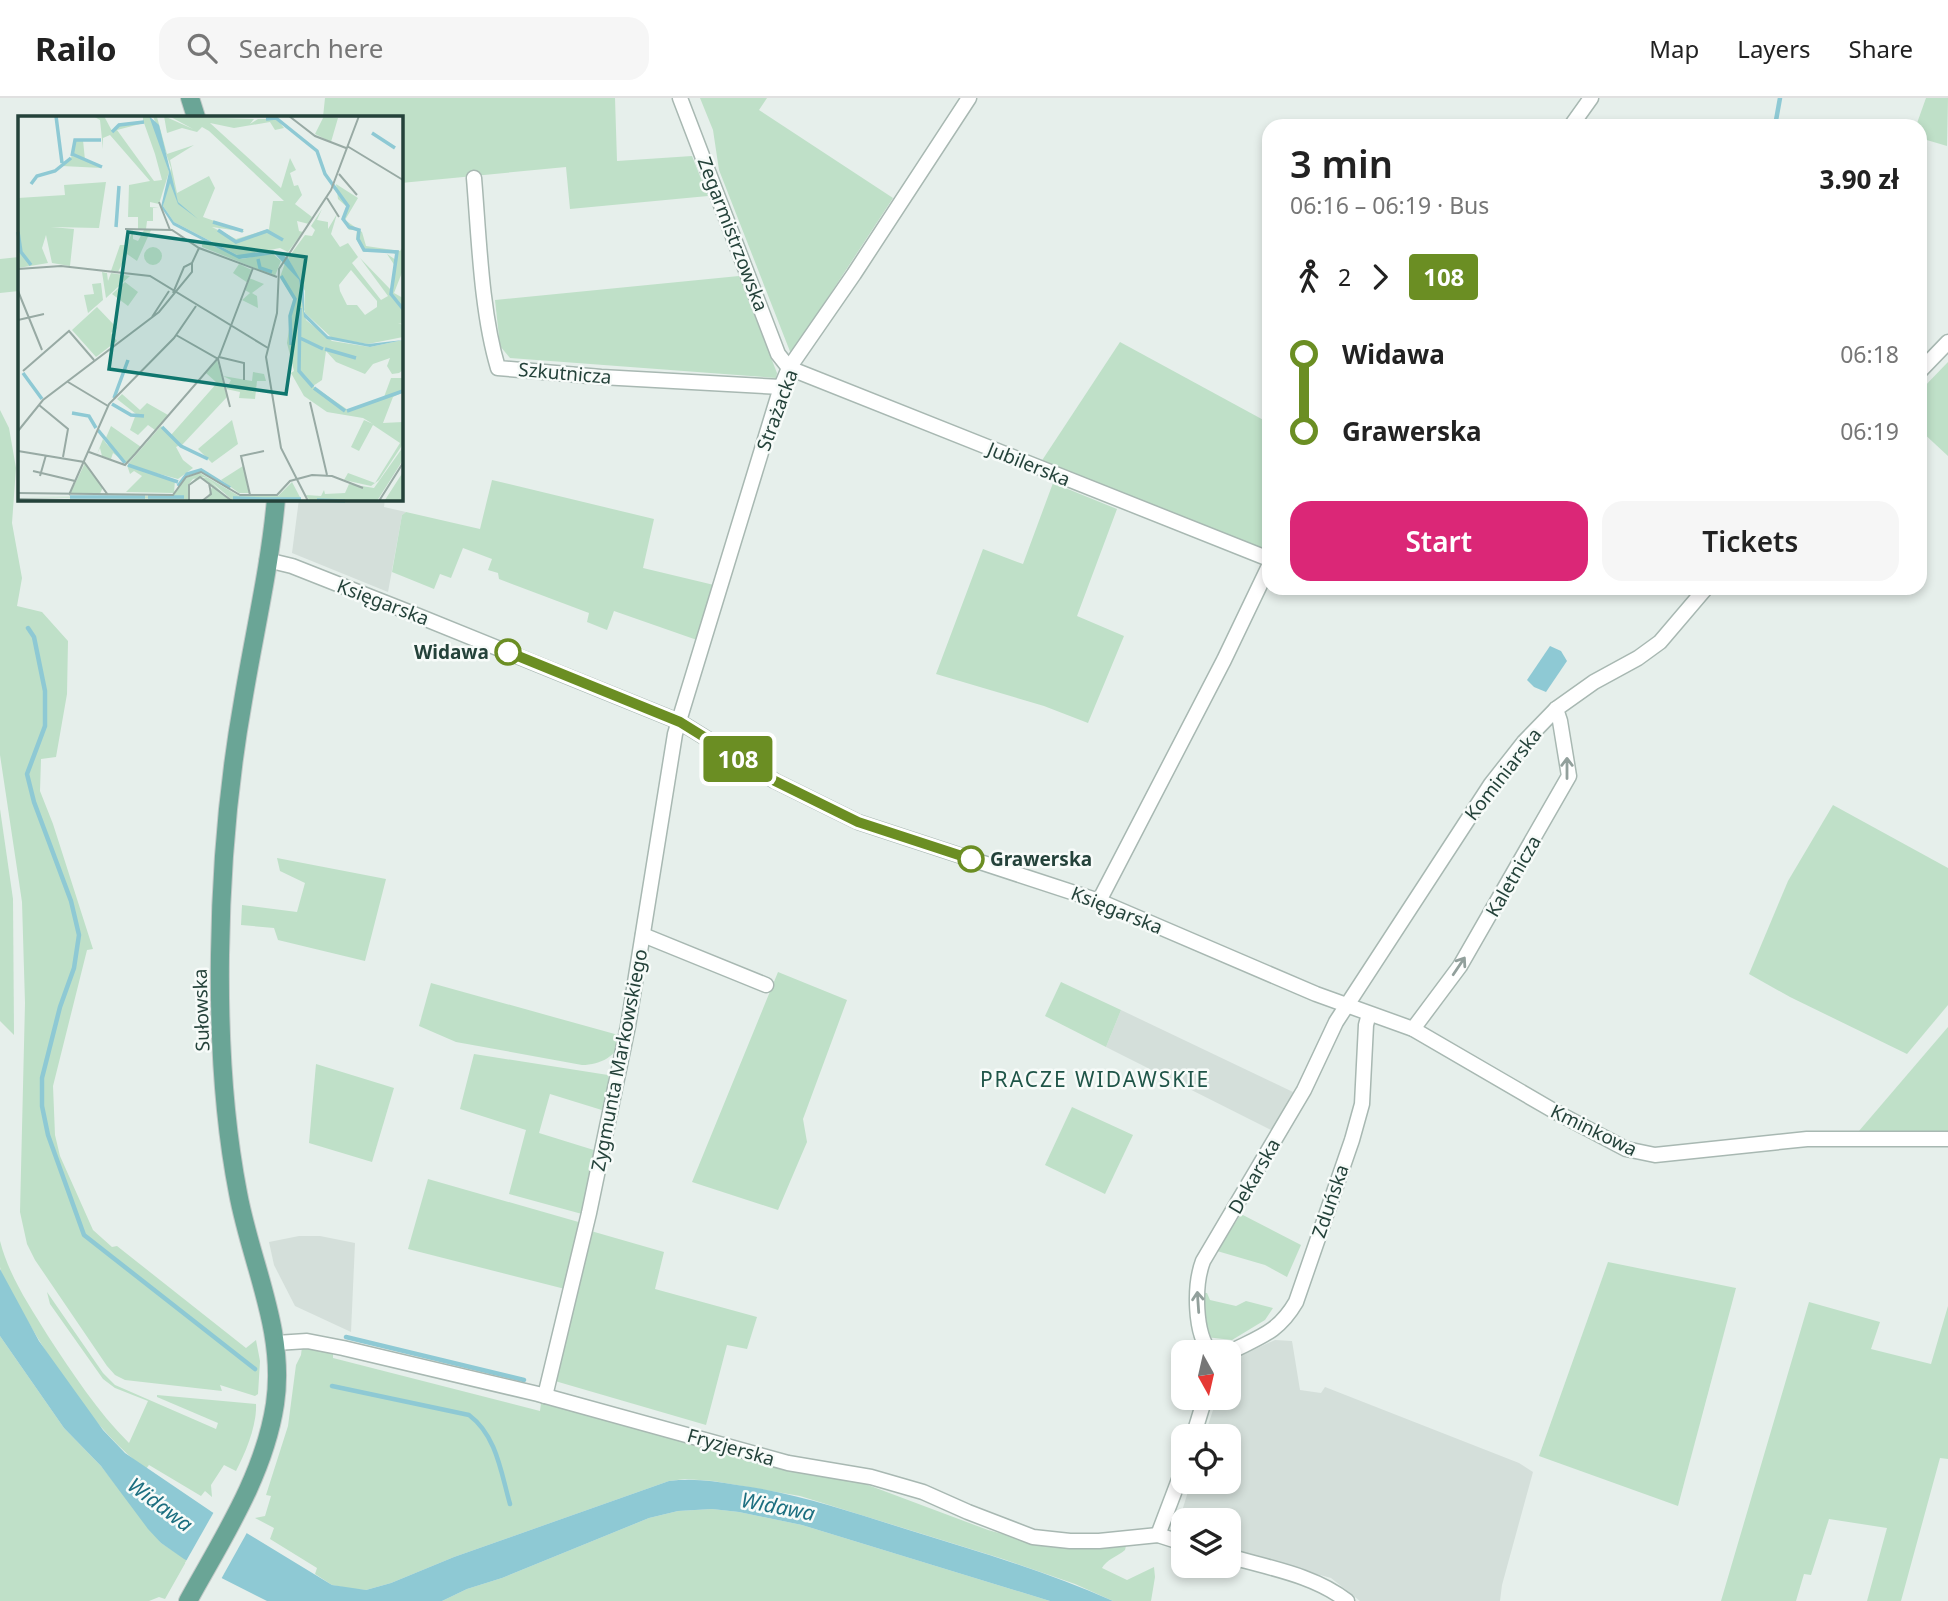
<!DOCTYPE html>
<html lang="en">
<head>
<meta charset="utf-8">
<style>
	body { margin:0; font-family:"Noto Sans",sans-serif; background:#f6f6f6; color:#222; height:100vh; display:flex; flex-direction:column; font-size:26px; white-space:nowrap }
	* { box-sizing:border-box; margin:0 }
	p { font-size:23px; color:#767676 }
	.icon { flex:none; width:38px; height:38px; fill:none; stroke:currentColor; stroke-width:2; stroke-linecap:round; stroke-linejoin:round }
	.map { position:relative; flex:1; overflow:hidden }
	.side { position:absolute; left:1262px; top:21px; width:665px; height:476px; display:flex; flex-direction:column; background:#fff; border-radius:21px; box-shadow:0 4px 10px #0003 }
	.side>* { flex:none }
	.badge { padding:0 14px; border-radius:5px; font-size:24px; line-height:46px }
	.needle { width:46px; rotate:172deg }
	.tools { position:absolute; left:1171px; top:1242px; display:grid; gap:14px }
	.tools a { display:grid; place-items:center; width:70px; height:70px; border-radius:14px; background:#fff; box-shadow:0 4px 10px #0003; font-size:35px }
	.map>.badge { position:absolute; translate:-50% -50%; box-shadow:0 0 0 4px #fff }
	.legs { display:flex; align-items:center; gap:10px; height:77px; padding:0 28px; font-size:23px }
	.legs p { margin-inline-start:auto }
	.head { display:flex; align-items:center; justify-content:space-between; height:119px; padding:0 28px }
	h1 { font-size:38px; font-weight:600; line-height:52px }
	.cta { display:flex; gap:14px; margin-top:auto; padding:14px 28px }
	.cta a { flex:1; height:80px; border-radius:21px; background:#db2777; color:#fff; font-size:28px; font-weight:600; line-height:80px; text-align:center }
	.cta a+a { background:#f6f6f6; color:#222 }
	ul { padding:0 28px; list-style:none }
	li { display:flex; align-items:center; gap:24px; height:77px; font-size:26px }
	li i { display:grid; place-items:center; width:10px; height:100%; margin:0 9px; background:currentColor }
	li i::after { content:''; width:18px; height:18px; margin:-9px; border:5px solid; border-radius:50%; background:#fff }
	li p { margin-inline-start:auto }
	li:first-child i { background:linear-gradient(#0000 50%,currentColor 0) }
	li:last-child i { background:linear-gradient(currentColor 50%,#0000 0) }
	header { display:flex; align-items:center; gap:42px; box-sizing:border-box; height:98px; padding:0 35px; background:#fff; border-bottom:2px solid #e0e0e0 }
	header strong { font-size:33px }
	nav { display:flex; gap:38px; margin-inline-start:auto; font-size:24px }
	.search { width:490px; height:63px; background:#f6f6f6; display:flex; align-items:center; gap:18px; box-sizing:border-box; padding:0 24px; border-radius:21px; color:#767676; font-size:26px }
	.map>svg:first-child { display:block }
	.built { fill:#d4dfda }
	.green { fill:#bfe0c8 }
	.water { fill:#8ec9d4 }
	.pier { fill:#e6efeb }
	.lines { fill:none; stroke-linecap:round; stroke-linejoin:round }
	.stream { stroke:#8ec9d4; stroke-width:4.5 }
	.minor-casing { stroke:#a8b8b2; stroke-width:17 }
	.major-casing { stroke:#c2cac8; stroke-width:20 }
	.minor { stroke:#fff; stroke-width:14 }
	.major { stroke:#6aa596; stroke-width:18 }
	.oneway { stroke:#92a09c }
	.line-1-casing { stroke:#fff; stroke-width:16 }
	.line-1 { stroke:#6b8e23; stroke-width:10 }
	.stop-1-dot { fill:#fff; stroke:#6b8e23; stroke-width:3.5 }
	.labels { text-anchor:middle; stroke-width:5; stroke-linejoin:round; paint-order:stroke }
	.street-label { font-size:19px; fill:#24423a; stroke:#f7fbf9 }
	.stop-label { font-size:19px; font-weight:bold; fill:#24423a; stroke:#f7fbf9; text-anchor:end }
	.neighbourhood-label { font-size:21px; letter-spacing:2px; fill:#1f5548; stroke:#f7fbf9 }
	.water-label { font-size:21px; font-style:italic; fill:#1c6f80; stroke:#f7fbf9 }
	.inset-river { fill:none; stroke:#8ec9d4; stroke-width:3.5 }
	.inset-road { fill:none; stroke:#98aaa4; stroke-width:2 }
	.view { fill:#0f766e; fill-opacity:0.15; stroke:#0f766e; stroke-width:3.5 }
	.inset-edge { fill:none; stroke:#24423a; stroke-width:3.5 }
</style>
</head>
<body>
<header>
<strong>Railo</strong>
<div class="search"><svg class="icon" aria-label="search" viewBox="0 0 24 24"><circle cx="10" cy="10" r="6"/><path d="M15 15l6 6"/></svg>Search here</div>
<nav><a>Map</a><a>Layers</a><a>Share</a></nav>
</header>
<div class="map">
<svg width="1948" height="1503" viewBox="0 0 1948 1503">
	<rect width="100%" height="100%" fill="#e6efeb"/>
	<g class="built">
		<polygon points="299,401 385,401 384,409 406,414 402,417 388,494 292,455"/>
		<polygon points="1121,912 1293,994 1273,1033 1106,949"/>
		<polygon points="299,1138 320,1138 355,1145 351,1234 295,1208 274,1167 269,1144"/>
		<polygon points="1275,1242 1292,1243 1300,1292 1321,1295 1325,1289 1519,1365 1533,1374 1502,1487 1500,1503 1360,1503 1331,1480 1229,1452 1228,1423 1183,1423 1183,1438 1174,1436 1179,1416 1182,1413 1191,1384 1228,1384 1228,1339 1204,1339 1217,1300 1228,1300 1229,1263"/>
	</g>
	<g class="green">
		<polygon points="325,0 615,0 617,63 692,58 708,98 570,111 566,69 401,85 401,19 323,19"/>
		<polygon points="700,0 767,0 759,12 893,100 791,256 719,72 713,32"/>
		<polygon points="1926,0 1948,0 1947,48 1920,40 1920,28 1916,28"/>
		<polygon points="19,159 19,193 0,195 0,161"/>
		<polygon points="739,178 777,275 776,280 510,260 500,248 495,202"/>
		<polygon points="1120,244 1269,325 1269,447 1266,452 1041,364"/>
		<polygon points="1948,264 1948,358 1920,332 1920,293"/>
		<polygon points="0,312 9,330 16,370 12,425 22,480 17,508 42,514 68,543 67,596 56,659 41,661 40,693 53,726 93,851 87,852 53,988 55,1037 60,1058 93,1132 112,1149 117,1148 246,1250 256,1242 260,1263 258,1296 255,1298 220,1287 222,1293 125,1282 115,1277 107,1268 35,1162 27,1146 20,1114 25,905 22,804 0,657"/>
		<polygon points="492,382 654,421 643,470 714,487 697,542 614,513 607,532 587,524 589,515 499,481 498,475 488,472 492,461 463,450 451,480 440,476 434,491 392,474 402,417 406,414 480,431"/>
		<polygon points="1053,385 1117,411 1077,518 1124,538 1088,625 1044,608 936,576 983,451 1023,466"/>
		<polygon points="1833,707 1948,770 1948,907 1907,956 1790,899 1749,876 1788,783"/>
		<polygon points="0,711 13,801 14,937 0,923"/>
		<polygon points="277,760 386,781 365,863 278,842 274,830 241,827 242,807 297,814 305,785 280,773"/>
		<polygon points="778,874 847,902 803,1021 807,1044 778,1112 692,1084"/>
		<polygon points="1061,884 1121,912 1106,949 1045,918"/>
		<path d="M431,885L622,938C619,958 600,967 582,967L456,944L419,928Z"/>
		<polygon points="1948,929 1948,1033 1859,1033"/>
		<polygon points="474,956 608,977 610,988 605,1013 550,996 539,1035 597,1053 582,1116 509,1096 526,1032 460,1011"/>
		<polygon points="316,966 394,990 372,1064 309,1045"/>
		<polygon points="1072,1009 1133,1037 1105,1096 1045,1067"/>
		<polygon points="428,1081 582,1125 565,1191 408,1151"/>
		<polygon points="1241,1116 1301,1147 1287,1179 1265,1167 1217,1153"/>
		<polygon points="591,1133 664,1154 655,1191 757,1219 747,1251 727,1247 706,1327 555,1283"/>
		<path d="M0,1143C9,1178 29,1207 48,1238C73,1276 97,1313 129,1345L148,1303L115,1290L103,1281L50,1206L47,1194L103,1275L115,1287L216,1331L218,1325L157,1299V1297L256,1306C257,1327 246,1354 236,1373L224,1367L211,1387L212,1399L205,1393L201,1398L149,1367L146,1371C95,1334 50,1263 19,1208C13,1196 2,1182 0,1169C0,1161 0,1151 0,1143Z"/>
		<polygon points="1608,1164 1736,1190 1678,1408 1539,1358"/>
		<polygon points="1201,1195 1207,1195 1210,1202 1236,1208 1246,1203 1273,1210 1265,1222 1232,1242 1206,1239"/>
		<polygon points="1809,1204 1880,1224 1871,1251 1931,1266 1948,1208 1948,1361 1940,1360 1901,1503 1867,1503 1887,1430 1829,1421 1811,1477 1804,1476 1796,1503 1721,1503"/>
		<polygon points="0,1238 64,1330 101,1368 161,1445 187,1462 165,1501 159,1499 149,1503 0,1503"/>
		<path d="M302,1249L333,1253V1260L540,1313L541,1305L704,1349L852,1381L988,1432L1049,1449L1126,1448L1125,1452C1118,1458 1106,1462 1102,1470L1127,1482L1154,1469L1155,1479L1151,1503H1113L1075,1486L1003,1461L800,1398L713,1383L685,1381L669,1383L454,1459L391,1485L366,1492L352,1491L332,1487L315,1476L317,1470L270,1441L274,1430L255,1420L265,1418L271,1398L266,1397L288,1328L296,1267L301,1257Z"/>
		<polygon points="712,1411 739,1414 802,1427 1050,1503 442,1503 467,1491 502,1480 649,1420 678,1413"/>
	</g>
	<g class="water">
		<polygon points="1550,548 1561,553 1567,563 1546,594 1534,589 1527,582"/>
		<path d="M0,1171L39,1243L103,1332L125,1355L212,1414L332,1487L366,1492L391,1485L454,1459L669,1383C692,1380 714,1383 737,1387C798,1395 854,1415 912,1433C980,1454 1048,1474 1113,1503H1050L802,1427L739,1414L712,1411L678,1413L649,1420L502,1480L467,1491L442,1503H267L184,1461L161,1445L148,1431L101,1368L64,1330L0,1238Z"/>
	</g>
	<polygon class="pier" points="215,1412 249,1431 220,1483 185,1465"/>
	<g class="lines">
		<g class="stream">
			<polyline points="1775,28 1780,0"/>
			<polyline points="28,530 34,539 45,593 45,628 27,676 34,704 71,803 79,837 74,870 60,909 42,980 42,1008 48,1037 84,1137 255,1271"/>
			<polyline points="346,1239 524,1282"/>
			<path d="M332,1288L469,1317C497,1338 501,1375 510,1406"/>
		</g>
		<defs>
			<g id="minor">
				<polyline points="680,0 778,256 789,270 1269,461"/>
				<polyline points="1571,28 1591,0"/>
				<path d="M474,80C479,139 481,213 498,270L601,279L781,289"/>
				<polyline points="1920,273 1948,244"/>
				<polyline points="267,462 292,468 406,513 680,624 775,683 858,724 1099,803 1316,896 1413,931 1554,1013 1626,1051 1655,1057 1807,1041 1948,1041"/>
				<polyline points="1099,803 1224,562 1269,468"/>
				<polyline points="643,837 766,887"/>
				<polyline points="1413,931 1460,868 1569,678 1560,623 1556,611"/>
				<polyline points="276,1245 307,1243 343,1250 538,1296 788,1365 871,1379 923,1394 968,1414 1033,1439 1070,1443 1099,1443 1158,1437 1183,1445"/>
				<path d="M1211,1255C1194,1236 1194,1187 1203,1163L1304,992L1336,924L1491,686L1524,644L1556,611L1594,584L1638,560L1660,544L1706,490"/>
				<path d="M1228,1255C1259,1239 1278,1235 1296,1204L1352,1042L1362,1006L1366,927L1369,916"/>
				<polyline points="545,1298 589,1115 628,928 675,636 781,289 789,270 854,176 969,0"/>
				<polyline points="1193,1339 1205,1300"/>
				<polyline points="1158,1437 1183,1371"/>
				<path d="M1228,1458C1269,1470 1314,1477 1347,1503"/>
			</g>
			<g id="major">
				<polyline points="190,0 196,19"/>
				<path d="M188,1503C222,1441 264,1378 275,1306C286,1233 251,1166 238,1095C223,1018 219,936 220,857C221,772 228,687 243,603C254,536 270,469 276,401"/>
			</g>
		</defs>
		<use href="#minor" class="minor-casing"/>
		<use href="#major" class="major-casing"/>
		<use href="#minor" class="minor"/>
		<use href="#major" class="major"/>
	</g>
	<defs><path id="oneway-shaft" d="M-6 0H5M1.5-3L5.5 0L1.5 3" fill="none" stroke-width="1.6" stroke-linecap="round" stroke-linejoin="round" transform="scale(1.75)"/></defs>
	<g class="oneway">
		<use href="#oneway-shaft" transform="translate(1567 670) rotate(-90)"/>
		<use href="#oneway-shaft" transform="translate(1459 868) rotate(-56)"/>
		<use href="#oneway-shaft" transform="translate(1198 1204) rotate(-94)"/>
	</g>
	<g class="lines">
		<defs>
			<polyline id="line-1" points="508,554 680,624 775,683 858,724 971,761"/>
		</defs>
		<use href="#line-1" class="line-1-casing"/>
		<use href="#line-1" class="line-1"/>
	</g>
	<g class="stop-1-dot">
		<circle cx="508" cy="554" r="12"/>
		<circle cx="971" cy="761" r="12"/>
	</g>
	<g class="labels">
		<g class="street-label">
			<text transform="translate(733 136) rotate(69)" y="7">Zegarmistrzowska</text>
			<text transform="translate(565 275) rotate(5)" y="7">Szkutnicza</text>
			<text transform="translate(777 312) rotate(-70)" y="7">Strażacka</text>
			<text transform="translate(1029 366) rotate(22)" y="7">Jubilerska</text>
			<text transform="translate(383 504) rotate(21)" y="7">Księgarska</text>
			<text transform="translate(1503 676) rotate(-52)" y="7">Kominiarska</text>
			<text transform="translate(1513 778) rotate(-60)" y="7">Kaletnicza</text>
			<text transform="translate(1117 812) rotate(22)" y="7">Księgarska</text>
			<text transform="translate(201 912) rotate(-92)" y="7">Sułowska</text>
			<text transform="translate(619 962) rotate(-79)" y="7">Zygmunta Markowskiego</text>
			<text transform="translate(1594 1032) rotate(26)" y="7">Kminkowa</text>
			<text transform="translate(1254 1078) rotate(-60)" y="7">Dekarska</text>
			<text transform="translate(1330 1103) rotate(-71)" y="7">Zduńska</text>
			<text transform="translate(731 1349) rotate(16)" y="7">Fryzjerska</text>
		</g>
		<g class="stop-label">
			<text x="489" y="561">Widawa</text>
			<text x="990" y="768" text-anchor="start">Grawerska</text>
		</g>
		<g class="neighbourhood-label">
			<text x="1095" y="989">PRACZE WIDAWSKIE</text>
		</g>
		<g class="water-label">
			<text transform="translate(160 1407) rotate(37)" y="7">Widawa</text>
			<text transform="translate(778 1409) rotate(11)" y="7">Widawa</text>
		</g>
	</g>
	<g transform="translate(18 18)">
		<rect width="385" height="385" fill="#e6efeb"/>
		<path d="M38,0L45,46L53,42L57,24H65L67,44L84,52L44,50ZM75,0H86L94,15L101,8L125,5V0H131L138,10L151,56L141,88L132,86V91L141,92H135V105H129L128,113H120V101H110L111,69L132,65L92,19L85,22V33L82,4ZM126,7L137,38L144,64L136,65L99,14ZM135,0L139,1L149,38L176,29L152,44L159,77L191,60L197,72L185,101L228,116L194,111L218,123L251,113L255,85H266L191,15L184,11L179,16L164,12L149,17L146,0L175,13L151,0L236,3L232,8L240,3H259L266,12L257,14L252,6L216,12L192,7L263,72L272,42L278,54L272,57L276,70L280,69L284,79L277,88L294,101L291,108L279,105L281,115L285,116L270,136L262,132L221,140L156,106L145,90L153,52ZM306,0L320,2L313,26L297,18ZM88,66L81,112L33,111L56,113L52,150L34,147L28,119L24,132L30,147L0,152V82L47,79L46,69ZM318,68L340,82L327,104L344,116L348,130L382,135L385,131V154L376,177L385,182V208L380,207L385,209V221L350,228L314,222L286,196L287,175L270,142L287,119L294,120L297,114L293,110L304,93L299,104L310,106V113L319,98L313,118L322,131L330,127L340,141L334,147L363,184L370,180L342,142L373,174L377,150L369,138L378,144L380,140L374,136H346L338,123L339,114H331L324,103L329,91L320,83ZM333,154L359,185V191L347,199L339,189H329L322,175L321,169ZM115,114V123L120,125L126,114H133L119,145L109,138L100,156L93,155L102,129H109ZM184,125L224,143L254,137L263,145L257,160L184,131ZM126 140a9 9 0 1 1 18 0a9 9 0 1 1-18 0ZM267,147L281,164L288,204L314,225L352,231L385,224V254L381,257L374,258L369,250L372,242L355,248L347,258L318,246L308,235L304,264L295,270L330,294L366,281L373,262H385V276L375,281L365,307L385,306V328L361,364L353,370L326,364L330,357L357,367L382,327L355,309L341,335L333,331L346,304L355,308L345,302L309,296L286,280L273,257L276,255L269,227L276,180L262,161ZM221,148L234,154L231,162L246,168L234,177L239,180L240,192L224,184L232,177L227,174L230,167L215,157ZM84,156L89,157L90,165L93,157L112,160L88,182ZM107,166L120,176L110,190L94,178ZM83,167L85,184L70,197L66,179L76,178L74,168ZM79,191L99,212L93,217L99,225L78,241L54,214ZM199,244L209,281L164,329L153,319L199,267L188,257ZM235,256L246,258L248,265H239L237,283L221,282L222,276L208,273L213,264L205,260L234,265ZM104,278L122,294L129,287L150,299L137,314L130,309L120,319L112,314L118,298L99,283ZM214,304L220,328L194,347L180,333ZM93,310L123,331L108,347L95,337L93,343L84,340L82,332L79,338L85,323L91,331L87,324ZM143,310L162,329L158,331L165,344L175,352L160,363L123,353L157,364L156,377L108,376L124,360L116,355L112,358L109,349H113L110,348ZM385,331V344L359,385H292L288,379L303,380L306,374L307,378L327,377L331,368L356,372ZM67,347L85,371L82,378H52ZM225,350L231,377H221L203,364ZM385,356V385H367V384ZM182,357L221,380H260L274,366L284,385L213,383L189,362L213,385H188L194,371L183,362L172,369L171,383V369L178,362H189L183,361L175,363L170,369V383L0,381L155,380L168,362Z" fill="#bfe0c8" fill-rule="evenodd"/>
		<path d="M131,0L141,9L160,86L180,103L160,88L152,67L145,90L156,106L219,139L255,134L270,142L286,170V196L310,220L350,228L385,224L352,231L309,223L286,201L281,164L257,138L221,143L155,109L143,91L151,56Z" fill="#8ec9d4"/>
		<path class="inset-river" d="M38,0L44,47M248,3L258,2L299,35L307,58L330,90L325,103L331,111L341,114L340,123L346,134L379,136L373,178L385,193M94,16L101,9L126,6M354,17L377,32M54,38L84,51M54,40L57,24H83M13,68L19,60L37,55L53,42M195,106L225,115M98,111L101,70M200,114L218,126L249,115L265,124M0,116L3,136L13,149M240,143L242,152L254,156M263,160L277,183L272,200L273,229M282,192L281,255L295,271M282,222L305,233M307,233L338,242M5,257L24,283M296,272L327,295M96,282L110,244M94,288L113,299L126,300M329,295L385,275M54,297L71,300L78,312M144,311L163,330L190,343M80,314L107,347M110,349L160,366M160,370L169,358L183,354L212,372M52,381H127M130,381H166M215,382L246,383M246,383H283M299,384L327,385"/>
		<path class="inset-road" d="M271,0L297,20L328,32M329,30L385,64M321,58L339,79M309,82L321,101M141,86L152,114M107,113L154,114L181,132L259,161M0,153L43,150L132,160L250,232M0,175L24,234M155,177L166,151L174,147L181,132M134,201L151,175M0,204L26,198M158,219L200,243L212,291M201,241L226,247V264M5,255L51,215L76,244M50,266L90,290M292,286L309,359M21,289L50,313L45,341M0,315L25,284L141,196L174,156V147M0,335L66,346L90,379M71,336L107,349L117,338L201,241L235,152M15,355L57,365M22,360L28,339M0,377L155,379L168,361L183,356L222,379H259L272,365L294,359L314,360L345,372M51,379L91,288L156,222L178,190M232,379L223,340L246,335M0,383L92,385M171,385V369L182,361L214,385M184,385L193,378L191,367M290,385L263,332L248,241L259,197L261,153L313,74L341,0M361,385L385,347"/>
		<path class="view" d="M110,116L288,141L268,278L91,253Z"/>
		<rect width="385" height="385" class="inset-edge"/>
	</g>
</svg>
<div class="tools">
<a><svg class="needle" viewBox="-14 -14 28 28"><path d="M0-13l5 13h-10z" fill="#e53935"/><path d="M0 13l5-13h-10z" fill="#767676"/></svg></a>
<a><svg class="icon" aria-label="locate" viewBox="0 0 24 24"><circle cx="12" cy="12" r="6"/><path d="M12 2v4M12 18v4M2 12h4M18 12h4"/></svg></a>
<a><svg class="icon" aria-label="layers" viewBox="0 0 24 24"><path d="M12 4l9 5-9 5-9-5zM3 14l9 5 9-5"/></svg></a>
</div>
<b class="badge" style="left:738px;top:661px;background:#6b8e23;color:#fff">108</b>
<section class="side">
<div class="head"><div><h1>3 min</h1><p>06:16 – 06:19 · Bus</p></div><b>3.90 zł</b></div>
<div class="legs"><svg class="icon" aria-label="walk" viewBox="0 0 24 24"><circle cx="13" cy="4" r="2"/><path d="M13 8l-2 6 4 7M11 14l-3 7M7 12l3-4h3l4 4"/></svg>2<svg class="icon" aria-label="forward" viewBox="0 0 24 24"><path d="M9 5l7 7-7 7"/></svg><b class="badge" style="background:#6b8e23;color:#fff">108</b></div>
<ul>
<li><i style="color:#6b8e23"></i><b>Widawa</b><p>06:18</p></li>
<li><i style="color:#6b8e23"></i><b>Grawerska</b><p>06:19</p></li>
</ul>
<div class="cta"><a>Start</a><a>Tickets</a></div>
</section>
</div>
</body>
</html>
